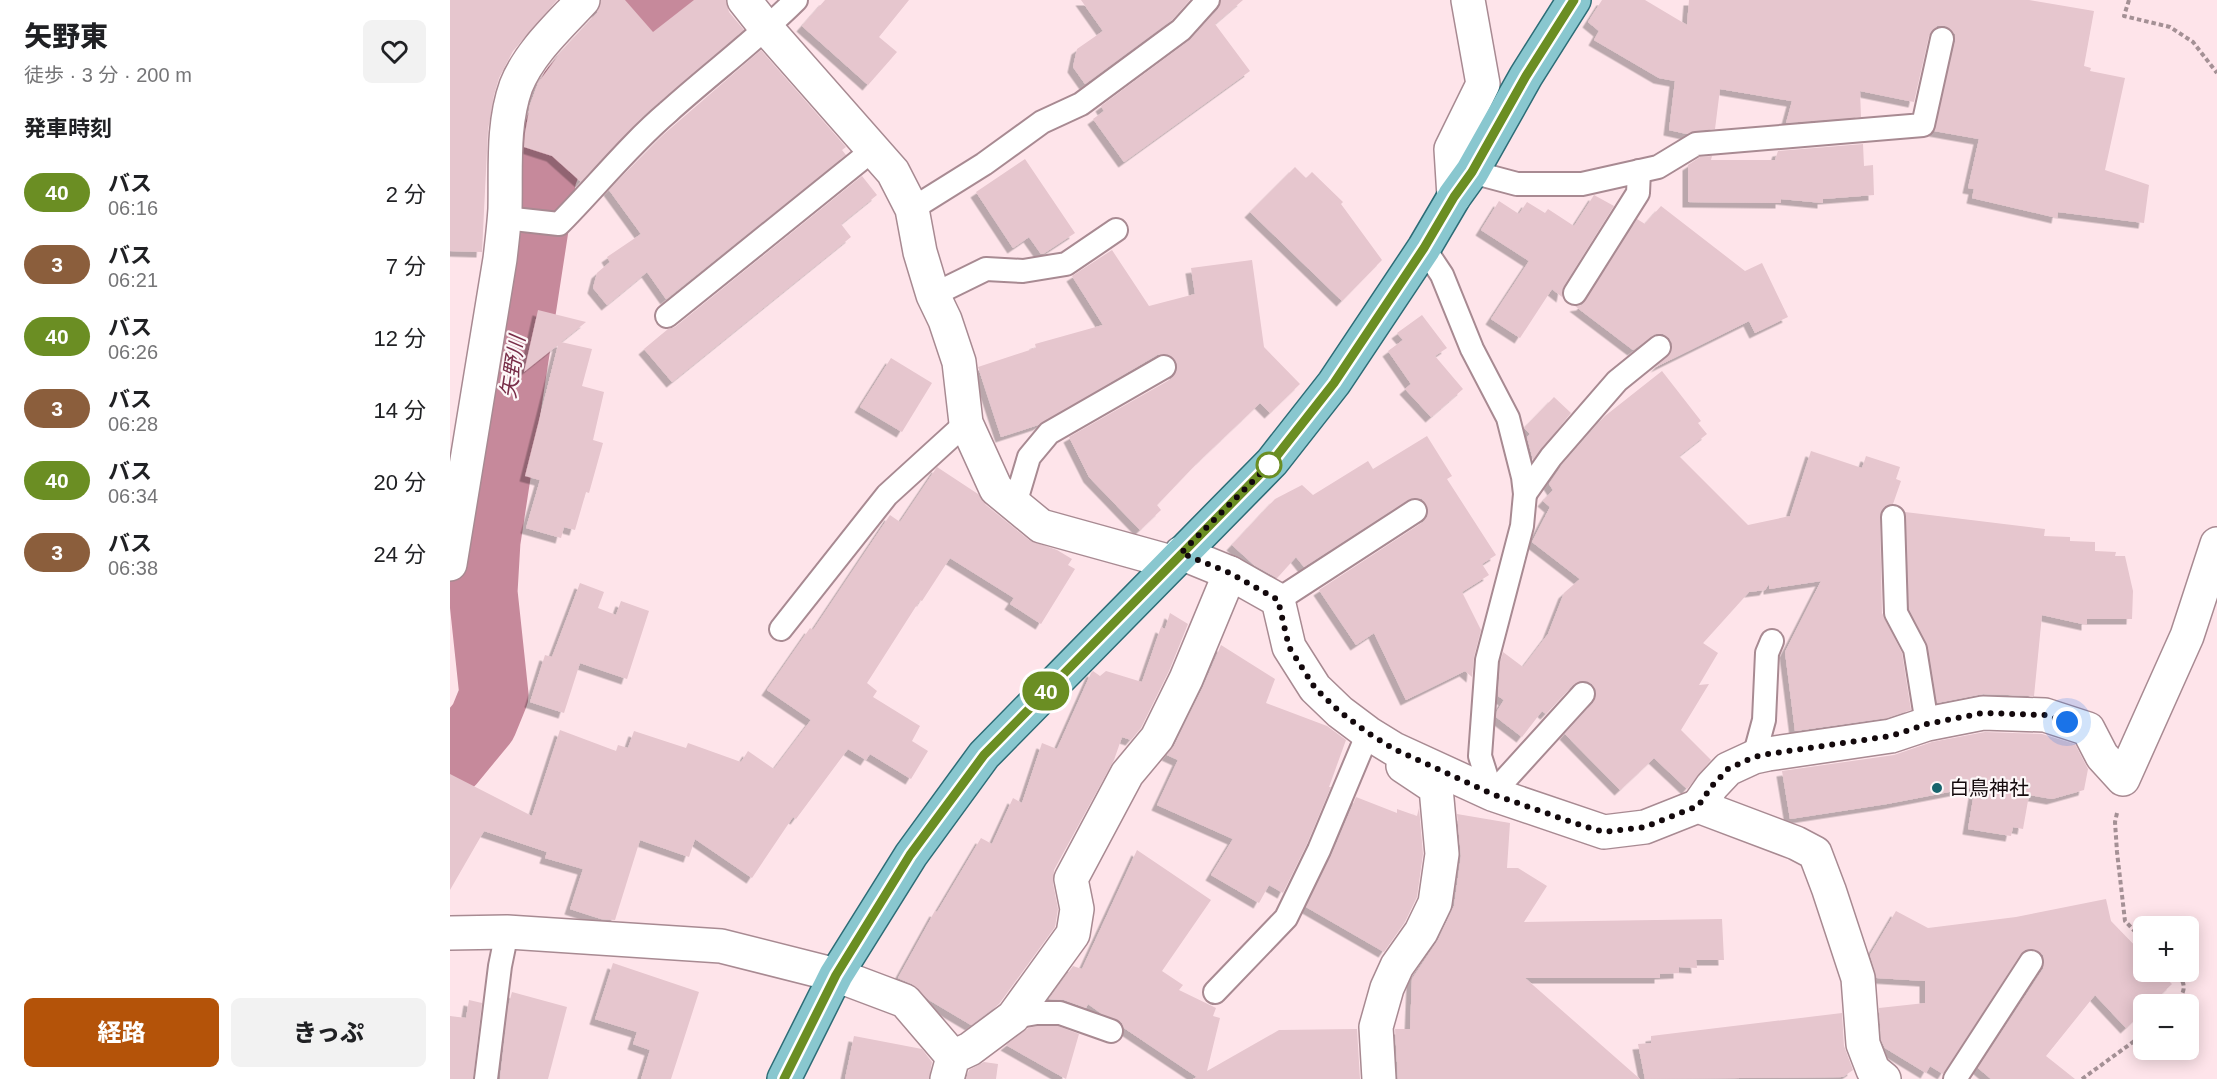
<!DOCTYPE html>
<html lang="ja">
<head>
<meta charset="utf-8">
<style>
	body { margin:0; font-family:Helvetica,"Noto Sans JP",sans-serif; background:#f2f2f2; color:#202124; height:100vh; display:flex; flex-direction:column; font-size:22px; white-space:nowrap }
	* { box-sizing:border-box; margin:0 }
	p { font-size:20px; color:#757577 }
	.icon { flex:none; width:33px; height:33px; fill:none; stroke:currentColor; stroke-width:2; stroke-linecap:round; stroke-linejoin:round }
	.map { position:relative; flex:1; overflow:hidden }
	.drawer { display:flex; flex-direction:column; background:#fff; width:450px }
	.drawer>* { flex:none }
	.badge { padding:0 12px; border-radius:20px; font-size:21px; line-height:39px }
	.tools { position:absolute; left:1683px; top:916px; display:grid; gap:12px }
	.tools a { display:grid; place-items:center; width:66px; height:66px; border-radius:9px; background:#fff; box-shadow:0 3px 15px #0003; font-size:30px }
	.you { position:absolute; width:30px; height:30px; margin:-15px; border:4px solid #fff; border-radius:50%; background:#1a73e8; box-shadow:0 0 0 9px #1a73e833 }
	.map>.badge { position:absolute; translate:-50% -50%; box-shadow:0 0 0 3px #fff }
	h2 { padding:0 24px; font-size:22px; line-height:54px }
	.round { display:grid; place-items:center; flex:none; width:63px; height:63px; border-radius:9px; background:#f2f2f2 }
	.overview { display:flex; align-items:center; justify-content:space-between; height:102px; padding:0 24px }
	h1 { font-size:28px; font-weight:800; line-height:45px }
	.cta { display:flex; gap:12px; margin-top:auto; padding:12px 24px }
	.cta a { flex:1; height:69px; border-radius:9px; background:#b45309; color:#fff; font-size:24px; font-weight:800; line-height:69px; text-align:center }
	.cta a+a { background:#f2f2f2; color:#202124 }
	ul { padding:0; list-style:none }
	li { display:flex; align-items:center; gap:18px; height:72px; padding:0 24px }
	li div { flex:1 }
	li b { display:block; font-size:22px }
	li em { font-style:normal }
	li .badge { min-width:66px; font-weight:700; text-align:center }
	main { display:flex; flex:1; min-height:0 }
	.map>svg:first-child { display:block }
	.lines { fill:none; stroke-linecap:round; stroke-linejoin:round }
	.river { stroke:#c6899b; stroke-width:69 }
	.building { fill:#e6c6ce; filter:url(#shadow) }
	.lane-casing { stroke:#a88a92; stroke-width:26 }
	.street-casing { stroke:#a88a92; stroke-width:36 }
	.primary-casing { stroke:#2c6c76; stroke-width:36 }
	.path { stroke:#a49095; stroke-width:4; stroke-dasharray:4.5 3; stroke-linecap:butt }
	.lane { stroke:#fff; stroke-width:22 }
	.street { stroke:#fff; stroke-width:33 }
	.primary { stroke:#89c7cf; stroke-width:33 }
	.line-casing { stroke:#fff; stroke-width:14 }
	.line { stroke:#6b8e23; stroke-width:9 }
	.walk { stroke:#13090c; stroke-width:6; stroke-dasharray:0 10.8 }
	.stop-dot { fill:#fff; stroke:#6b8e23; stroke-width:3 }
	.poi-dot { fill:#17646d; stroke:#fdf7f8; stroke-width:2 }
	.labels { text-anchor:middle; stroke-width:4.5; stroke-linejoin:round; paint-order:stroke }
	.poi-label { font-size:20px; fill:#13090c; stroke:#fdf7f8; text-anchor:start }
	.water-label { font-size:21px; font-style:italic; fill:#782d48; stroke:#fdf7f8 }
</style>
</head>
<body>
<main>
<section class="drawer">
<div class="overview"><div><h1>矢野東</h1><p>徒歩 · 3 分 · 200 m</p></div><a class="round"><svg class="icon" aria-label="heart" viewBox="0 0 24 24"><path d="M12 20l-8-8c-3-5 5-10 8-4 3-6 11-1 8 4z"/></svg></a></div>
<h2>発車時刻</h2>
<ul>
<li><span class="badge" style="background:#6b8e23;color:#fff">40</span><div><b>バス</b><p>06:16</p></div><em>2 分</em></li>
<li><span class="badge" style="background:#8b5e3c;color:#fff">3</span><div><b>バス</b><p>06:21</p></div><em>7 分</em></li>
<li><span class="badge" style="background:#6b8e23;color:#fff">40</span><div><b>バス</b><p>06:26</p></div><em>12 分</em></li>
<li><span class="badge" style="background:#8b5e3c;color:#fff">3</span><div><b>バス</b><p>06:28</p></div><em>14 分</em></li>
<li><span class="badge" style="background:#6b8e23;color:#fff">40</span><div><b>バス</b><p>06:34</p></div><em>20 分</em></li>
<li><span class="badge" style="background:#8b5e3c;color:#fff">3</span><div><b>バス</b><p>06:38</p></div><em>24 分</em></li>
</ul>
<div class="cta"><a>経路</a><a>きっぷ</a></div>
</section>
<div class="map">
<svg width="1767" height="1079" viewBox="0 0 1767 1079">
	<defs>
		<filter id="shadow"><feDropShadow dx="-5.5" dy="5.5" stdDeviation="0" flood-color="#0004"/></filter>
	</defs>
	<rect width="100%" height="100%" fill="#fee4ea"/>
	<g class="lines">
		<polyline class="river" points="0,762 33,722 44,695 33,592 36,541 92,176 124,90 180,29 212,0"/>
	</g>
	<g class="building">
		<polygon points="0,0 107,0 63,51 49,78 44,95 38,130 32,252 0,251"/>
		<polygon points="151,0 175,0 203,32 244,0 276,0 279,12 294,30 194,115 131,182 102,156 74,147 75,133 80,105 88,83 110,53 147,13"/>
		<polygon points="375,0 459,0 429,37 447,52 418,85 352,26"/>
		<polygon points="631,0 740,0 722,20 635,84 623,67 627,49 653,31"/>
		<polygon points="771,0 793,0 765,24 800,71 674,162 643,119 654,111 651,106 741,39 768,9"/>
		<polygon points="1152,0 1195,0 1237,25 1239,0 1579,0 1644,11 1634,66 1641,68 1640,71 1675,78 1655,170 1699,185 1694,223 1608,212 1607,218 1522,198 1524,189 1518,188 1529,139 1484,131 1505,42 1505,34 1495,26 1487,26 1479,36 1464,102 1410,91 1411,117 1336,123 1342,101 1270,89 1265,129 1245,131 1237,134 1219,130 1225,81 1209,78 1144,40 1149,31 1138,22"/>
		<polygon points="311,50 396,147 392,150 396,155 216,299 197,272 157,305 143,288 147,273 160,262 157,257 191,234 159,190 213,135"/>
		<polygon points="1413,144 1414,166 1423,165 1424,195 1373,199 1373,203 1331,199 1331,203 1238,202 1238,165 1250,157 1262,156 1261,160 1325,160 1328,151"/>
		<polygon points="575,159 625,233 593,254 591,254 579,237 563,248 526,192"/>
		<polygon points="845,167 856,178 862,172 893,202 891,204 932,260 892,301 800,212"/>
		<polygon points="412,176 427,195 391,224 401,237 222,382 194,349 218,329 225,327"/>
		<polygon points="1144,195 1164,206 1114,286 1112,297 1102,289 1070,338 1041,319 1079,261 1031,230 1049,201 1069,214 1077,202 1095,213 1098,209 1124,226"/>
		<polygon points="1211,206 1295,271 1312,263 1338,317 1305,333 1299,321 1206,367 1221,352 1222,344 1219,338 1213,334 1206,334 1183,350 1125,306 1132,305 1136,300 1187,219 1195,224"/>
		<polygon points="662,250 699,306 745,294 741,268 802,260 814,347 850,384 820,413 810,403 748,462 707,505 711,510 690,530 639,477 619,437 721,379 725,374 727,368 725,360 715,354 707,355 588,425 551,437 528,367 586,348 585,344 653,325 622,276"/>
		<polygon points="88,310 136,322 111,342 142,349 132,386 154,392 143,440 153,443 139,493 136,492 125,530 114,527 111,538 76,528 90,480 75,476 108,345 74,372"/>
		<polygon points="972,315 997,348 985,356 1013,389 981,417 955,389 961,384 938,351 953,340 947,333"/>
		<polygon points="441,358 482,383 452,432 410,407"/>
		<polygon points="1212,371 1251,421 1248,423 1257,434 1229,456 1298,525 1340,516 1361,451 1412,468 1416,456 1450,467 1446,479 1451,481 1443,504 1435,506 1430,517 1432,613 1452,653 1461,710 1437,718 1345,731 1335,652 1371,581 1319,589 1319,584 1315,590 1299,592 1253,643 1268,653 1249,685 1259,684 1231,730 1261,760 1237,789 1204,758 1170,790 1115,734 1143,703 1146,690 1142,684 1135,681 1123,685 1096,714 1092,711 1072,737 1046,717 1047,711 1054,700 1048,696 1050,662 1053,652 1073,667 1098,634 1114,593 1130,579 1082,542 1100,507 1093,501 1103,490 1099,484 1112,465 1155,416"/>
		<polygon points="1104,397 1121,413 1083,460 1077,437 1080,434 1074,428"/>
		<polygon points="977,436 1002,476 997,479 1046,555 1032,564 1039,575 1012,592 1031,630 1024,657 1022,677 1015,671 956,700 924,633 906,645 869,590 973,522 977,517 978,510 972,499 965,498 958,500 854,567 846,557 827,578 804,565 782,545 825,499 852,485 863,495 918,461 923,469"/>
		<polygon points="487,467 528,494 536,505 579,540 607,550 622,559 618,565 625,569 591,624 560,604 564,598 500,558 472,601 470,600 417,683 427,691 423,697 470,726 462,741 478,751 461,779 420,754 416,760 398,749 346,819 343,817 302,878 245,839 239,857 190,840 165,920 151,919 120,909 133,869 95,858 97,852 34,831 0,890 0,774 82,816 110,730 166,751 168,745 178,748 184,731 236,748 238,743 291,762 298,751 324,769 361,720 317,690 360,628 363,630 440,515 450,522"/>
		<polygon points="1455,512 1595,529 1594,536 1620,537 1620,541 1645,542 1645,551 1666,552 1665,556 1675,556 1683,591 1682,619 1637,619 1637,625 1592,615 1584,696 1533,694 1487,703 1478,647 1459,609"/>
		<polygon points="130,583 154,592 148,608 166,615 171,601 199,611 177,679 130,663 114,713 80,702 95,655 102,657"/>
		<polygon points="720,613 738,624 719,671 691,728 681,740 672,737 664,760 604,870 603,883 608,909 605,927 549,1004 521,1025 479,1000 462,984 448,978 485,911 487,912 531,838 542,844 563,798 572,803 592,743 607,749 641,673 643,671 650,676 656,671 692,682 711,627 715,629"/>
		<polygon points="771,645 825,679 816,703 877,726 896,740 879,787 881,787 857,844 833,893 819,885 809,903 761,875 783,839 707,805 728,760 717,755 724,746 753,687"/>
		<polygon points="1535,732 1592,734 1625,744 1638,769 1634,790 1602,799 1579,795 1573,829 1563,827 1561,836 1518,829 1525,787 1437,804 1340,819 1332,771 1444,755 1482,742"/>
		<polygon points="906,797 947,813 947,809 967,816 969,808 973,854 967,897 955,922 934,952 856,907 881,856"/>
		<polygon points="1007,814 1060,823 1057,868 1068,868 1097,886 1074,922 1272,919 1274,960 1246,960 1247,968 1229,967 1229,973 1210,974 1210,978 1075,978 1190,1079 948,1079 945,1029 960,1029 962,979 988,940 1004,906 1011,856"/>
		<polygon points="687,850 761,900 712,971 733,985 729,990 766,1008 763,1016 770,1018 757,1071 829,1030 907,1029 910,1079 743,1079 747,1077 674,1028 672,1023 666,1019 652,1014 638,1004 636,1008 614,1000 599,999 623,966 632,969"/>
		<polygon points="1656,899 1661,921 1694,955 1694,972 1710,972 1722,984 1700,1005 1694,1005 1694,1011 1676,1028 1645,995 1596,1056 1625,1079 1541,1079 1528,1068 1593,969 1594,962 1593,955 1582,949 1575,950 1570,955 1493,1074 1480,1066 1476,1073 1435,1048 1431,1040 1429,1008 1475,1003 1475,981 1427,978 1420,955 1446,911 1478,928 1566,917"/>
		<polygon points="163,963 249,992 221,1079 191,1079 200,1050 183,1044 187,1032 145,1019"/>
		<polygon points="62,992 117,1007 98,1079 50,1079 58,1007"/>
		<polygon points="19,1000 32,1003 23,1079 0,1079 0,1016 16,1018"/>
		<polygon points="1392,1013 1394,1046 1403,1070 1393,1077 1195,1079 1188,1044 1201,1043 1201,1036"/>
		<polygon points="588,1026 608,1026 629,1034 616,1079 556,1045 578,1028"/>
		<polygon points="404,1036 472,1049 482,1062 479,1079 395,1079"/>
		<polygon points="534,1062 548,1064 546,1079 516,1079 519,1070"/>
	</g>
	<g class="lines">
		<defs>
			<g id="lane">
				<polyline points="1022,172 1067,184 1132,184 1208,167 1246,144 1473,125 1492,39"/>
				<polyline points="462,209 534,164 592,122 631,104 731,30 758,0"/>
				<path d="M54,218L109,224C146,187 178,146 218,112C260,74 306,40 346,0"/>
				<polyline points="974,248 992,275 1022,349 1058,418 1073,477 1075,494 1072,526 1037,660 1030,756 1042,794"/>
				<polyline points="1125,293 1188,193 1189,171"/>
				<polyline points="483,295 536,269 573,271 616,264 666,230"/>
				<polyline points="217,316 424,149"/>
				<polyline points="1075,494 1101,457 1167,381 1209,347"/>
				<polyline points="565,504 579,457 599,433 714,367"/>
				<polyline points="1443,517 1446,613 1465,649 1477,724"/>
				<polyline points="828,600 965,511"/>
				<polyline points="331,629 437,495 516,423"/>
				<polyline points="1304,757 1314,720 1317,653 1322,641"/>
				<polyline points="1042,794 1133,694"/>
				<polyline points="765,992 836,918 869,850 918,733"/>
				<polyline points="563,1017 587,1013 610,1013 661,1031"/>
				<polyline points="36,1079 50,966 57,932"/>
				<polyline points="1505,1079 1581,962"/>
			</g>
			<g id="street">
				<polyline points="294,0 317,29 443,172 462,209 470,252 483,295 495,320 509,362 516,423 546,489 591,526 721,562"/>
				<polyline points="1004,197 1001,149 1033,84 1018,0"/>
				<polyline points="731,553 780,573 828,600 839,647 865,688 890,712 918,733 944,749 1042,794 1154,832 1195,827 1248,806 1346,843 1365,853 1379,890 1408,978 1413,1044 1423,1070 1434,1079"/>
				<path d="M0,564L50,259C52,242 54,225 55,209C56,169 52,125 66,86C79,53 109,26 133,0"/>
				<polyline points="1248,806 1262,786 1278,769 1304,757 1318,754 1441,736 1477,724 1533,713 1595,715 1638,729 1652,756 1673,779 1737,636 1767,544"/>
				<polyline points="0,933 57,932 271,946 386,975 455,1001 503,1057"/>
				<polyline points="497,1079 503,1057 520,1049 563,1017 623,934 627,909 621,879 677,774 707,738 736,679 780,573"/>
				<polyline points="929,1079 926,1027 937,988 947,966 971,932 985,903 992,854 986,788 953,766"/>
			</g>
			<polyline id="primary" points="334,1079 386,975 461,855 534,755 822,462 884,383 974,248 1004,197 1022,172 1076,76 1124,0"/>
		</defs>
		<use href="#lane" class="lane-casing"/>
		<use href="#street" class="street-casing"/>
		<use href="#primary" class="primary-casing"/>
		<g class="path">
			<polyline points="1679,0 1674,16 1720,27 1743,42 1767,73"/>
			<polyline points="1667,813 1665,822 1667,852 1675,921 1694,941"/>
			<path d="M1724,1005C1735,993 1738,985 1726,972"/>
			<polyline points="1632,1079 1694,1034"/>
		</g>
		<use href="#lane" class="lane"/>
		<use href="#street" class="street"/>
		<use href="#primary" class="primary"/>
	</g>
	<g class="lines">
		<defs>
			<polyline id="line" points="334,1079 386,975 460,855 534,755 822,462 884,383 974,248 1004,197 1022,172 1076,76 1124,0"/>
		</defs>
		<use href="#line" class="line-casing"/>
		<use href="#line" class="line"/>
		<polyline class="walk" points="819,465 822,462 731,553 780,573 828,600 839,647 865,688 890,712 918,733 944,749 1042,794 1133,826 1154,832 1195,827 1248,806 1262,786 1278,769 1304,757 1318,754 1441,736 1477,724 1533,713 1595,715 1617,722"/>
	</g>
	<circle class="stop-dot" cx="819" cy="465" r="12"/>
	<circle class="poi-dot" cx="1487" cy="788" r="6"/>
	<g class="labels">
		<g class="poi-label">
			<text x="1499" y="795">白鳥神社</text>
		</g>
		<g class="water-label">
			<text transform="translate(63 367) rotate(-81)" y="7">矢野川</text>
		</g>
	</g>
</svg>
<div class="tools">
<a>+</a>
<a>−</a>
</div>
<div class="you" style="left:1617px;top:722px"></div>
<b class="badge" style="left:596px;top:691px;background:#6b8e23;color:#fff">40</b>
</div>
</main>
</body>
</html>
